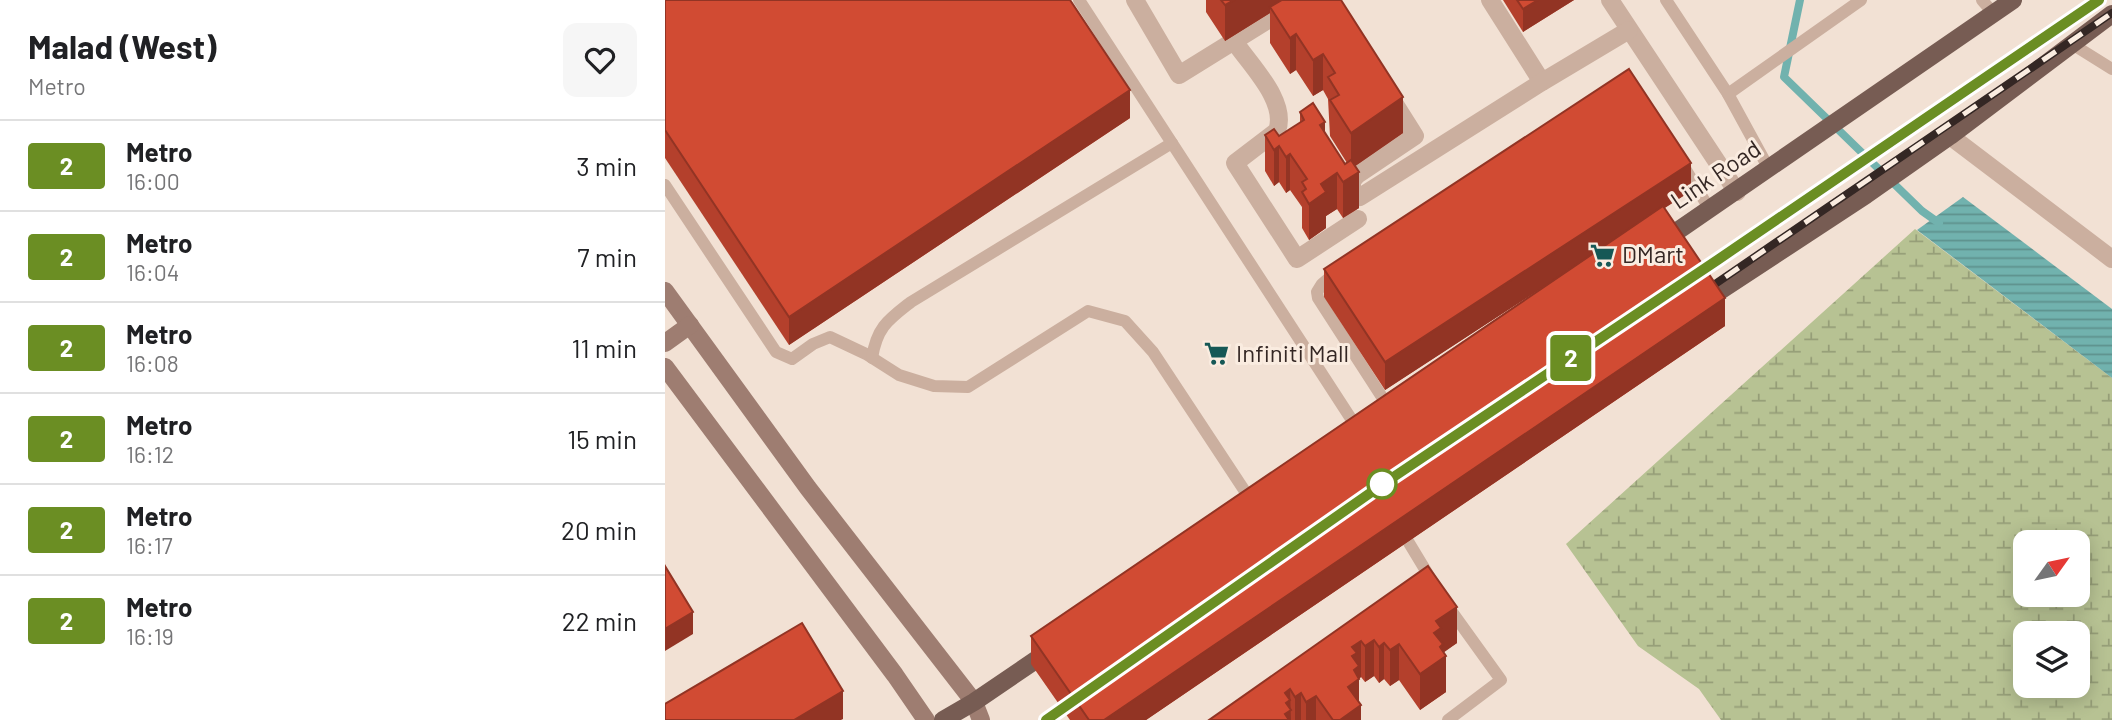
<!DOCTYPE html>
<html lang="en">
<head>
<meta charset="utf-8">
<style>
	body { margin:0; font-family:Barlow,sans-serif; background:#f6f6f6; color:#202124; height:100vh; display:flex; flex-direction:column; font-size:26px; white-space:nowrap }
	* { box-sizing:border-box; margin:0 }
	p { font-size:23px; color:#757577 }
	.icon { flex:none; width:38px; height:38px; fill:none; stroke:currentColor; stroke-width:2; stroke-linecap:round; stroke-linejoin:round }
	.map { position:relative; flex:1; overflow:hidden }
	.drawer { display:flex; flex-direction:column; background:#fff; width:665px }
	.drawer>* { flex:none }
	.badge { padding:0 14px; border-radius:5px; font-size:24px; line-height:46px }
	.needle { width:46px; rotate:57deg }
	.controls { position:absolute; left:1348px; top:530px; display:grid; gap:14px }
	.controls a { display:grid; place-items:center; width:77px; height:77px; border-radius:14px; background:#fff; box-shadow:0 4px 18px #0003; font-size:35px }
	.map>.badge { position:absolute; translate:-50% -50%; box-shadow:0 0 0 4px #fff }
	.round { display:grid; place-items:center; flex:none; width:74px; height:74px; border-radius:14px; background:#f6f6f6 }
	.summary { display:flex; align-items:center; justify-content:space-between; height:119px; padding:0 28px }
	h1 { font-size:33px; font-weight:700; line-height:52px }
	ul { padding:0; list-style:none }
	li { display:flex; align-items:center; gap:21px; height:91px; padding:0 28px; border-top:2px solid #e0e0e0 }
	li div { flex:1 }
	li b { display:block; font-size:26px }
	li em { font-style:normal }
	li .badge { min-width:77px; font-weight:700; text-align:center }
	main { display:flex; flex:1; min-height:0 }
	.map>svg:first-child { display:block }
	.wetland { fill:url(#wetland-marsh); fill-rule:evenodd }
	.water { fill:url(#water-rules) }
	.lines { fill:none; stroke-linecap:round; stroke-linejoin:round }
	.stream { stroke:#71b2ae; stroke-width:8 }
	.lane { stroke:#cbaf9f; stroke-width:12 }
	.street { stroke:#cbaf9f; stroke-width:18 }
	.secondary { stroke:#9e7d71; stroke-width:18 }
	.primary { stroke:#775c53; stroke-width:18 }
	.rail-casing { stroke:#342724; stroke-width:8 }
	.rail { stroke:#faece0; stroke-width:5; stroke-dasharray:16; stroke-linecap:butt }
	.wall { fill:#b4402c }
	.shaded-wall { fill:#923424 }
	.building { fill:#d14b33; stroke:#923424; stroke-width:2 }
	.line-casing { stroke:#fff; stroke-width:16 }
	.line { stroke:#6b8e23; stroke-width:10 }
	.stop-dot { fill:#fff; stroke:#6b8e23; stroke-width:3.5 }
	.labels { text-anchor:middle; stroke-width:6; stroke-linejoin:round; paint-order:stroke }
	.street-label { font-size:24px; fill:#342724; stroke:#faece0 }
	.poi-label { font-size:24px; fill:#342724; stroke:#faece0; text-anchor:start }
</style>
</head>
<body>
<main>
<section class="drawer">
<div class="summary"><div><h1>Malad (West)</h1><p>Metro</p></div><a class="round"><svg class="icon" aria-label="heart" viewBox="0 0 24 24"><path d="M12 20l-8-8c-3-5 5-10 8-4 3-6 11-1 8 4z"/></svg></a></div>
<ul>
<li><span class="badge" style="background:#6b8e23;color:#fff">2</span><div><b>Metro</b><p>16:00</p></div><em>3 min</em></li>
<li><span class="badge" style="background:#6b8e23;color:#fff">2</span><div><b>Metro</b><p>16:04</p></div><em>7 min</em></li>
<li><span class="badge" style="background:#6b8e23;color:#fff">2</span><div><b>Metro</b><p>16:08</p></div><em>11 min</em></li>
<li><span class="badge" style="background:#6b8e23;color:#fff">2</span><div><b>Metro</b><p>16:12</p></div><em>15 min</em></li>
<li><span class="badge" style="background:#6b8e23;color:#fff">2</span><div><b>Metro</b><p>16:17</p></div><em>20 min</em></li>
<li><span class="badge" style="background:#6b8e23;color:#fff">2</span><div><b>Metro</b><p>16:19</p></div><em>22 min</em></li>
</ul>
</section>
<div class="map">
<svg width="1447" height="720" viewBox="0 0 1447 720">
	<defs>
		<pattern id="wetland-marsh" width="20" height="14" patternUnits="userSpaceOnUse" patternTransform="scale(1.75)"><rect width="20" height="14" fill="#b7c293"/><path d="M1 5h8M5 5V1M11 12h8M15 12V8" fill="none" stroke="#969e78"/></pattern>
		<pattern id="water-rules" width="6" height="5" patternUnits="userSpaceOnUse" patternTransform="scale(1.75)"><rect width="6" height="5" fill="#71b2ae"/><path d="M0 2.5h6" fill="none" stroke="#5e918d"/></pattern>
	</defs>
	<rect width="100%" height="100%" fill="#f2e1d4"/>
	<path class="wetland" d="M1250,229L1447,378V720H1056L1034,689L973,646L901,544ZM1360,542H1412V595H1360ZM1360,634H1412V686H1360Z"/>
	<polygon class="water" points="1298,197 1447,309 1447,378 1252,230"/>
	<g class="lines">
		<polyline class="stream" points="1135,0 1119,77 1257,211 1274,223"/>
		<g class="lane">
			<polyline points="414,0 694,431"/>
			<polyline points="1001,0 1063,94 1104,169"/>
			<polyline points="1317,0 1329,14"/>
			<polyline points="1407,44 1447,69"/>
			<polyline points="1063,94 1196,0"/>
			<polyline points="1018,165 1045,210"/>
			<polyline points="0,185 111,352 127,359 148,344 165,337 201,354 234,375 269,386 303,387 423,311 460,321 488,352 589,505"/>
			<polyline points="670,273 657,284 652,292 653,298 726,411"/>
			<path d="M207,358C212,327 223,320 246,302L507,143"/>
			<polyline points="735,528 767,581"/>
			<polyline points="782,605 836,680 783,720"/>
		</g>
		<g class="street">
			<polyline points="470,0 514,75 635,0"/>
			<polyline points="825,0 877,82"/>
			<polyline points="945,0 1072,192"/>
			<path d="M569,41C585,65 623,101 612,131L570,163L632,259L693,219"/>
			<polyline points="726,98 750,136 692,175 687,181 687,190 695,197 877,82 964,30"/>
			<polyline points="1285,136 1447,259"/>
		</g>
		<g class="secondary">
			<polyline points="0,291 143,488 309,702 316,720"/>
			<polyline points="0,343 25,325"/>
			<polyline points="0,367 230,675 261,720"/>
		</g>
		<g class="primary">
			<polyline points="995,243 1348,0"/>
			<polyline points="1038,302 1201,195 1285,136 1447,14"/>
			<polyline points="278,720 309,702 384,651"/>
		</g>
		<defs>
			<g id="rail">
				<polyline points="1025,279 1434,0"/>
				<polyline points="1034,295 1447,13"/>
				<polyline points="381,720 413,699"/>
			</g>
		</defs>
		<use href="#rail" class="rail-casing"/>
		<use href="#rail" class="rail"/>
	</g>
	<g class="wall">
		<polygon points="0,0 465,118 124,345 0,158"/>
		<polygon points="541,0 616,0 738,133 690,166 694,208 678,218 672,209 661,216 661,228 644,240 637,228 637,207 625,190 621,193 614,182 609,186 600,171 600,135 614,136 635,123 635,112 660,134 680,164 682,163 665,136 663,99 658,90 648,96 631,70 625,74 605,43 605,13 560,41 541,12"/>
		<polygon points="838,0 909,0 858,32"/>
		<polygon points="1026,191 999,208 1060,326 481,720 405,720 366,664 366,636 893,277 720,390 659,297 659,269"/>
		<polygon points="763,566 792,643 778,652 781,692 755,710 734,680 725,686 719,679 714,683 709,676 700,682 696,677 694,678 694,702 696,720 544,720"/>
	</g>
	<g class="shaded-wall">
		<polygon points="569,0 616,0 605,7 605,13 560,41 560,5"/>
		<polygon points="873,0 909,0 858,32 858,9"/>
		<polygon points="631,34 631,70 625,74 625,38"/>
		<polygon points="658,54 658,90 648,96 648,60"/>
		<polygon points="465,90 465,118 124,345 124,317"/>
		<polygon points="738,97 738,133 686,169 686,133"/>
		<polygon points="660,122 660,158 655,125"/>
		<polygon points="614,146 614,182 609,186 609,150"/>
		<polygon points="625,154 625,190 621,193 621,157"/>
		<polygon points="1026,163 1026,191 720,390 720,362"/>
		<polygon points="694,172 694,208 678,218 678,182"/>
		<polygon points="672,173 672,209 661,216 661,228 644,240 644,204 656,184"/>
		<polygon points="1060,298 1060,326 481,720 439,720"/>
		<polygon points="792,607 792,643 778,653 781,656 781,692 755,710 755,674 769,633 771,621"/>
		<polygon points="28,612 28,634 0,651 0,629"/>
		<polygon points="709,640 709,676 700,682 700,646"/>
		<polygon points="696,641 696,677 694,679 694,706 696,705 696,720 675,720 683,687 687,647"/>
		<polygon points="719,643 719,679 714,683 714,647"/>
		<polygon points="734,644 734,680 725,686 725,650"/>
		<polygon points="625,689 626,720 620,720 620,693"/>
		<polygon points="178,691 178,719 176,720 129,720"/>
		<polygon points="636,693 636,720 630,720 630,697"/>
		<polygon points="651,696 651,720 641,720 641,702"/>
	</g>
	<g class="building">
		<polygon points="0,0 405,0 465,90 124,317 0,130"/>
		<polygon points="556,0 569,0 560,5"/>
		<polygon points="617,0 676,0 738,97 686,133 665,100 674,95 663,77 670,73 658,54 648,60 631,34 625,38 605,7"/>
		<polygon points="852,0 873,0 858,9"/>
		<polygon points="964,69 1026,163 720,362 659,269"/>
		<polygon points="648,103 660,122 655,125 680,164 686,160 694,172 678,182 672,173 656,184 661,192 644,204 637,192 641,189 637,182 642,179 625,154 621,157 614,146 609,150 600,135 609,129 614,136 639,120 635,112"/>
		<polygon points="998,206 1060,298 439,720 424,720 366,636"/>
		<polygon points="0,566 28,612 0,629"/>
		<polygon points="763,566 792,607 771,621 776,628 769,633 778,644 775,647 781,656 755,674 734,644 725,650 719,643 714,647 709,640 700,646 696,641 687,647 692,653 687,656 694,666 689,670 694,679 683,687 696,705 675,720 668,720 651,696 641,702 636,693 630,697 625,689 620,693 625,700 621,703 626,710 620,714 624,720 544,720"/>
		<polygon points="137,623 178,691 129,720 0,720 0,704"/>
	</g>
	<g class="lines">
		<defs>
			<polyline id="line" points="381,720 718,484 1054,259 1434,0"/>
		</defs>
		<use href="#line" class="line-casing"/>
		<use href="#line" class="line"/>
	</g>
	<defs>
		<symbol id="supermarket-bare" viewBox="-9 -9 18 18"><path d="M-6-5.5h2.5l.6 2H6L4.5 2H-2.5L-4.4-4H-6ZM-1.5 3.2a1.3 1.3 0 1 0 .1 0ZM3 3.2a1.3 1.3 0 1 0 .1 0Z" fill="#165856" stroke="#faece0" stroke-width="2.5" paint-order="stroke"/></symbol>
	</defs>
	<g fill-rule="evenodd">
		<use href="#supermarket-bare" x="920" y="238" width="35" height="35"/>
		<use href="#supermarket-bare" x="534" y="336" width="35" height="35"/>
	</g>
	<circle class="stop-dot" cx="717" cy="484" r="14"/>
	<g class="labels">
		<g class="street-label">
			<text transform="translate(1051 175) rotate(-34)" y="8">Link Road</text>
		</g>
		<g class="poi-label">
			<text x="957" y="263">DMart</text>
			<text x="571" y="362">Infiniti Mall</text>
		</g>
	</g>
</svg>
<div class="controls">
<a><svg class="needle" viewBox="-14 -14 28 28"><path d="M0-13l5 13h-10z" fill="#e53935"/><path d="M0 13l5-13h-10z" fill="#757577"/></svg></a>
<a><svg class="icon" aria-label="layers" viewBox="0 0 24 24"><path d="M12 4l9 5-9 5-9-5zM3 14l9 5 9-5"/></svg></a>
</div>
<b class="badge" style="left:906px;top:358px;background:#6b8e23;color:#fff">2</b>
</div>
</main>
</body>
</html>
